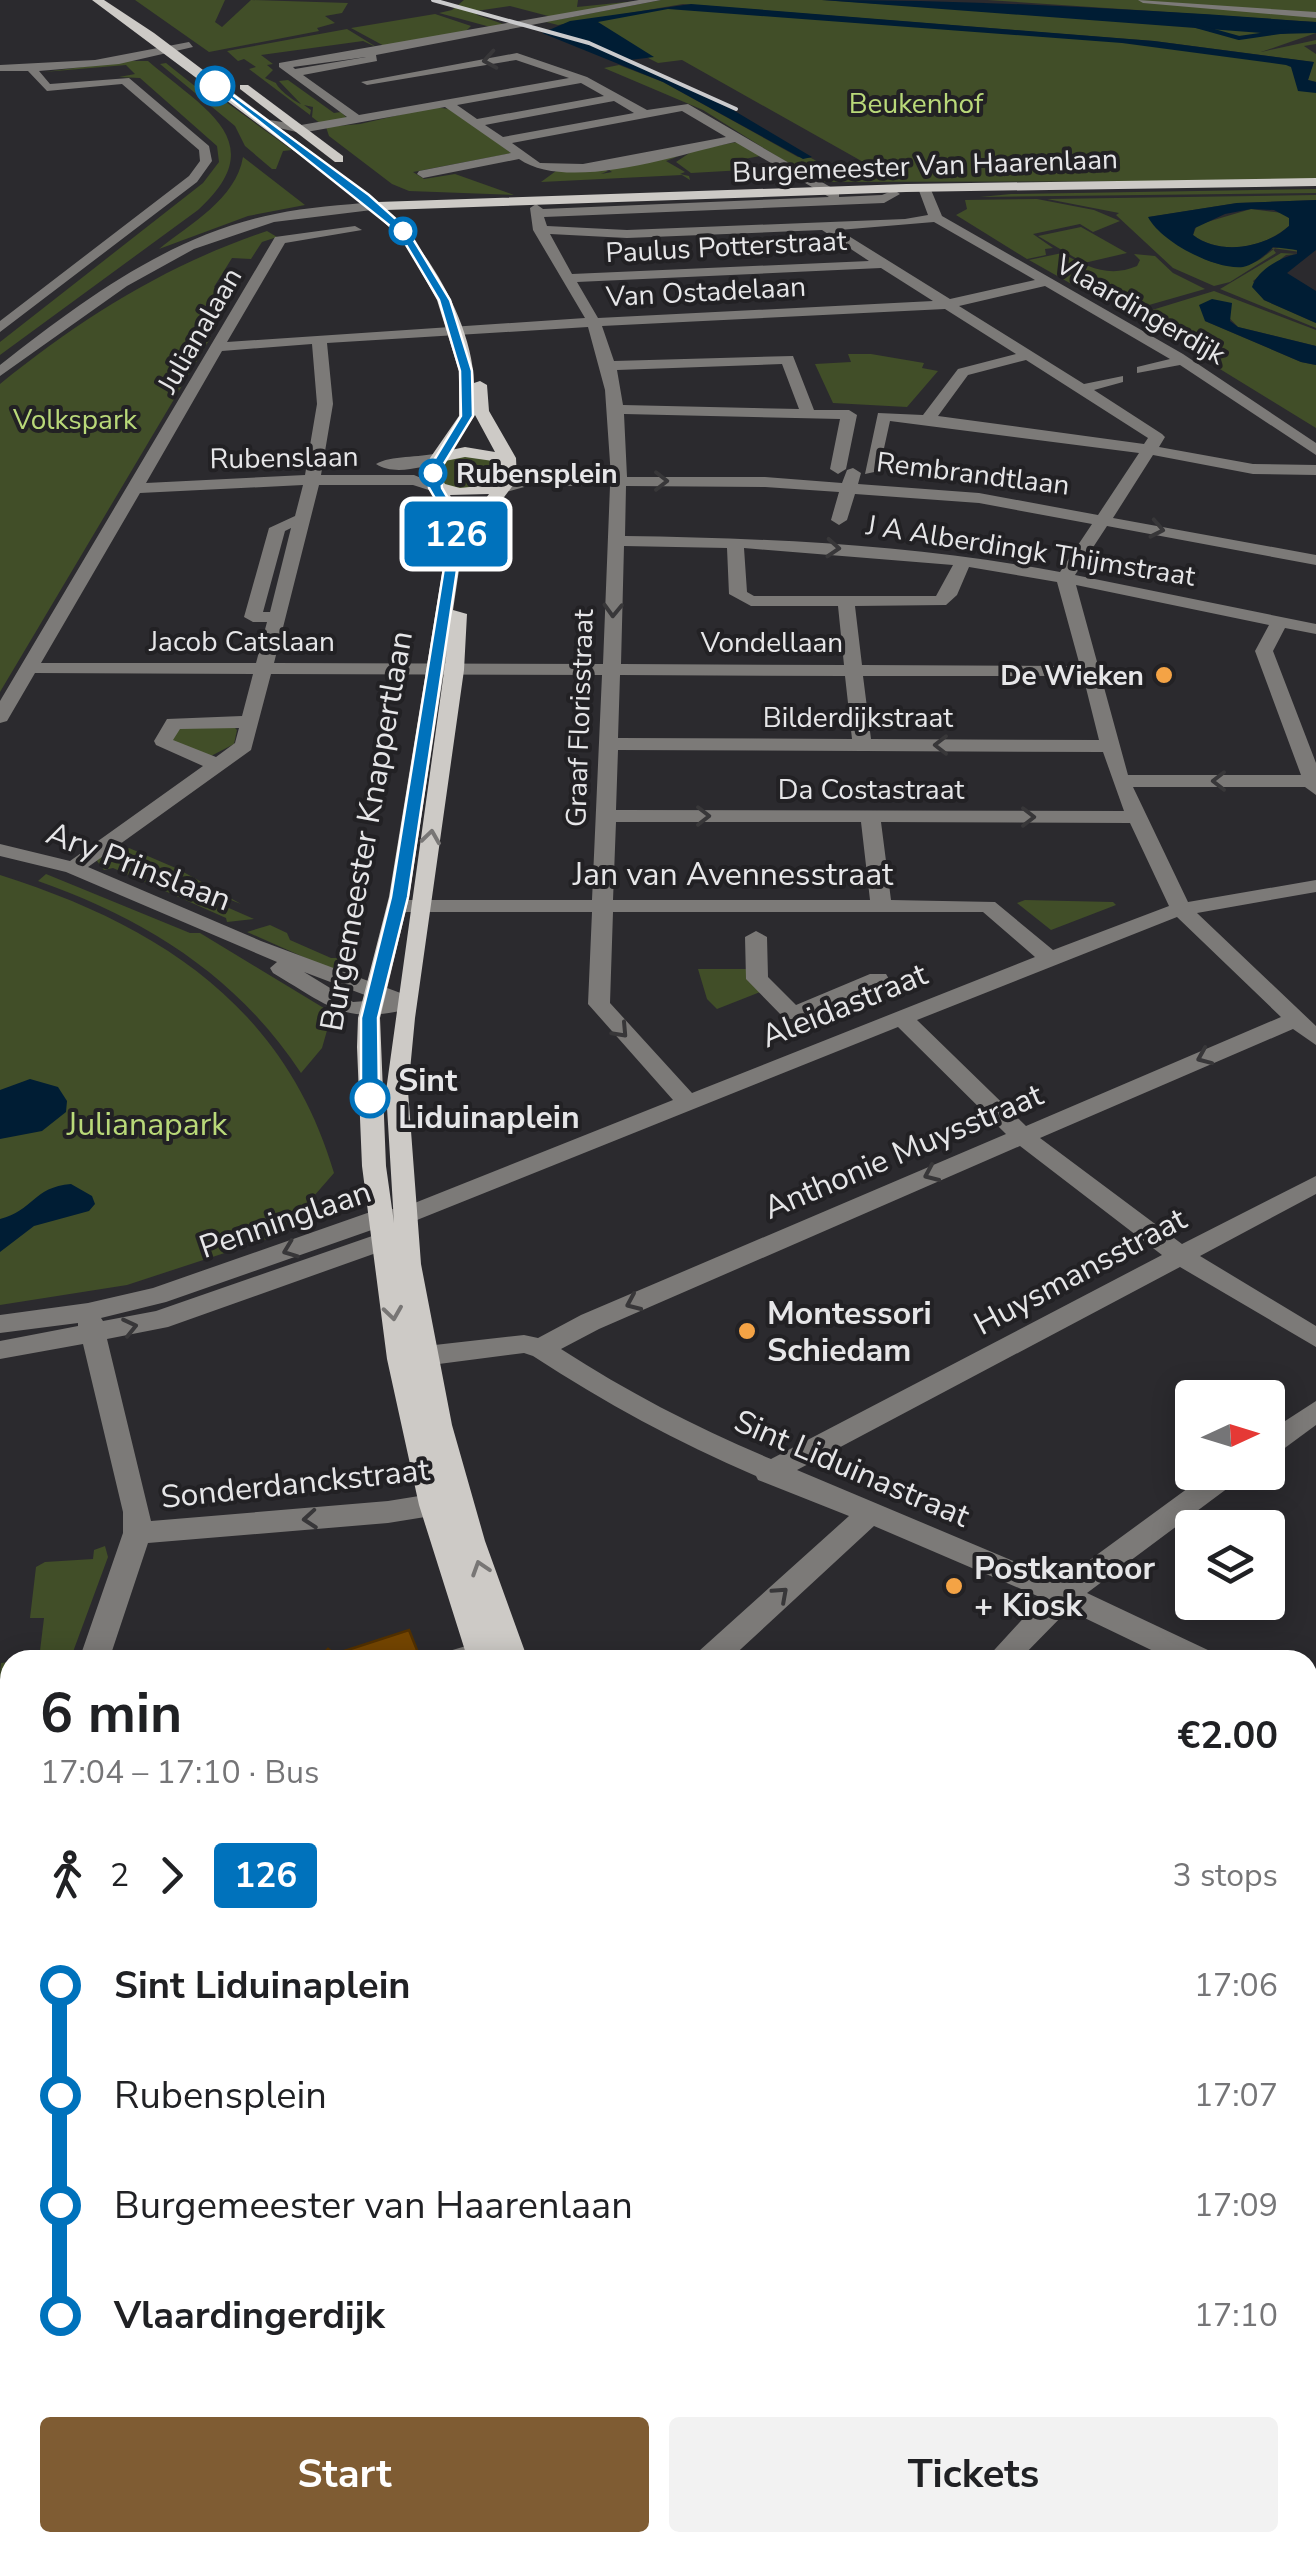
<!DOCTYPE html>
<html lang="en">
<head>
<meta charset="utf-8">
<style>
	body { margin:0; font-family:"Nunito Sans",sans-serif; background:#f2f2f2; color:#202124; height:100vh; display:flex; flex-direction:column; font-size:38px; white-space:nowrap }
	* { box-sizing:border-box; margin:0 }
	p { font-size:32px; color:#757577 }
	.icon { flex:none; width:55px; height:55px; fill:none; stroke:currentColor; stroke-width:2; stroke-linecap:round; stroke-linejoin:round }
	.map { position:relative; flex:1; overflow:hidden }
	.details { position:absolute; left:0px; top:1650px; width:1318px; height:902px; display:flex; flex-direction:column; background:#fff; border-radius:30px 30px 0 0; box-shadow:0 5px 25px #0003 }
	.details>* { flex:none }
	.badge { padding:0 20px; border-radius:8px; font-size:35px; line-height:65px }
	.needle { width:65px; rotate:86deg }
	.buttons { position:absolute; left:1175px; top:1380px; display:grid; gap:20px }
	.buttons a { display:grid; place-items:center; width:110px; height:110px; border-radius:10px; background:#fff; box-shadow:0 5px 25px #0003; font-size:50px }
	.map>.badge { position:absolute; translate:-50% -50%; box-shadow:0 0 0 5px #fff }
	.legs { display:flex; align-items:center; gap:15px; height:110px; padding:0 40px; font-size:32px }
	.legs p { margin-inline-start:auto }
	.summary { display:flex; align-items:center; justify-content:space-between; height:170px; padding:0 40px }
	h1 { font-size:55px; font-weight:700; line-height:75px }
	.button { display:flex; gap:20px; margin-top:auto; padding:20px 40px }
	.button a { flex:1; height:115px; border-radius:10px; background:#7f5c33; color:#fff; font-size:40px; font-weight:700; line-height:115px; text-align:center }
	.button a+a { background:#f2f2f2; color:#202124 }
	ul { padding:0 40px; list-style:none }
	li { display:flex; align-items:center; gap:35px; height:110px; font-size:38px }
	li i { display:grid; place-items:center; width:15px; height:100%; margin:0 12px; background:currentColor }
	li i::after { content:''; width:25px; height:25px; margin:-12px; border:8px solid; border-radius:50%; background:#fff }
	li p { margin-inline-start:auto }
	li:first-child i { background:linear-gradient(#0000 50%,currentColor 0) }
	li:last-child i { background:linear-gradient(currentColor 50%,#0000 0) }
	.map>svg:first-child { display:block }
	.green { fill:#414e28 }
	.water { fill:#001d34; fill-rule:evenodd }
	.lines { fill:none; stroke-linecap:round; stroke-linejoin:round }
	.stream { stroke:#001d34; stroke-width:4 }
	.minor { fill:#7c7a78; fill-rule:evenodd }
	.major { fill:#cdcac6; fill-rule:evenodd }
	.rail { stroke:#cbcbcd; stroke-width:4 }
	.wall { fill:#643b00 }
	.building { fill:#744500; stroke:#513000; stroke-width:2.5 }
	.oneway { stroke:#383739 }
	.oneway2 { stroke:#787675 }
	.line-1 { fill:#0072bc; stroke:#fff; stroke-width:2.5 }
	.stop-1-dot { fill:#fff; stroke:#0072bc; stroke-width:5 }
	.poi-dot { fill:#f4a345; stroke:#222124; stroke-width:4 }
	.labels { text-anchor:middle; stroke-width:8; stroke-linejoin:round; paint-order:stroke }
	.far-park-label { font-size:28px; fill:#b9d979; stroke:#222124 }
	.far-street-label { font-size:28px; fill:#e6e6e8; stroke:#222124 }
	.far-stop-label { font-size:28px; font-weight:bold; fill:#e6e6e8; stroke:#222124; text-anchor:start }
	.far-poi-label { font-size:28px; font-weight:bold; fill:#e6e6e8; stroke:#222124; text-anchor:end }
	.street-label { font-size:32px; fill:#e6e6e8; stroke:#222124 }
	.stop-label { font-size:32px; font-weight:bold; fill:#e6e6e8; stroke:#222124; text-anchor:start }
	.park-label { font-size:32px; fill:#b9d979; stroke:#222124 }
	.poi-label { font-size:32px; font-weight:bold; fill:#e6e6e8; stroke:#222124; text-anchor:start }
</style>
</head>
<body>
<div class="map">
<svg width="1316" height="2552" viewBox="0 0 1316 2552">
	<rect width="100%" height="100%" fill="#2b2a2e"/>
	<g class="green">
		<polygon points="135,0 225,0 215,22 222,27 251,0 348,3 342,13 325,16 335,23 317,28 319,31 209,52"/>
		<polygon points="464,0 578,0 577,7 646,0 552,17 510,6 476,11 477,15 509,26 494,28 439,13 452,10"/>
		<polygon points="661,0 822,0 1316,33 1261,52 1316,40 1316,44 1304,46 1316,54 1316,82 1308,80 1313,62 1154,41 683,4 558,25 546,22"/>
		<polygon points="987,0 1316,0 1316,22"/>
		<polygon points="668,8 1134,43 1291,64 1316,89 1316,181 819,182 810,175 865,163 682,60 658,63 650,59 590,20"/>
		<polygon points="435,14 471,26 465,32 386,47 351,28"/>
		<path d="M347,29L378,48L363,41L261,55L273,64L267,65L273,70L265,78L276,83C278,89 295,102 301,104L279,81L288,80L334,113L341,112L347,118L321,124L312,117L313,107L304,105L311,110L310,115L249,69L256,67L244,59L238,61L227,51Z"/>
		<path d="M129,61H148C202,108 274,141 198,210L0,355V342L203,183L219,162L217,146L140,78L119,77L135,74L126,65L44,72Z"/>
		<polygon points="166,63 201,91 208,89 292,150 283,151 276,169 272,169 245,146 235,126 160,64"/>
		<polygon points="619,65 663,82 798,157 811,158 824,165 799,170 703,110 604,68"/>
		<polygon points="434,107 449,109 512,153 413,172 424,179 455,174 514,195 409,191 392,184 329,136 326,127 360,124"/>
		<polygon points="737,142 760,156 734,161 744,170 691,173 676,162 694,150"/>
		<polygon points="679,156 666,161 685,172 680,174 689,176 690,180 682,175 541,182 556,171 602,168 608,171 601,174 612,172 606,168"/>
		<path d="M243,157L305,205L248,216L159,249C190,224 236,199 243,157Z"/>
		<polygon points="1316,189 1316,193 980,197 1011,194"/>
		<path d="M1316,195V200L1237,203L1149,217C1169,240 1212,273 1246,265C1272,260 1269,237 1300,252L1272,248L1276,253L1230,282L1214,286L1173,268L1116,215L1119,213L1047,199Z"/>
		<polygon points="1037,199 1094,210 1120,221 1093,232 1080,224 1033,234 1053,248 1045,249 1046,255 1027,259 956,215 967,209 965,200"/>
		<path d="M1251,209L1283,213L1289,218V226C1264,248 1220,256 1193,235L1197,225Z"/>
		<polygon points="1081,227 1127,253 1084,263 1038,236"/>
		<path d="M267,231L277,237L262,242L251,259L232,258L214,287L232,291L205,336L211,337L0,692V384C83,317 166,265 267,231Z"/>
		<path d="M1062,253C1087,267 1109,278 1137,266L1140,260L1134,254L1155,256L1173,273L1205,289L1142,307L1084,284L1075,286L1029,260Z"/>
		<polygon points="1281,253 1297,254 1286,255 1253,281 1264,300 1316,323 1316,328 1220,289"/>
		<polygon points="1214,291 1316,330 1316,346 1238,327 1213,301 1205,321 1301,362 1316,365 1316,428 1202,358 1152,310"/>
		<polygon points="848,354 871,354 924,363 922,368 938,371 907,407 833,403 815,364 851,362"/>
		<path d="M454,455L499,458L503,472L500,484L481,491L442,487C440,472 438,462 454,455Z"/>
		<polygon points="180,727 234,727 237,730 234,744 211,756 170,741"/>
		<polygon points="129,848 178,869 241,904 120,856"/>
		<polygon points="98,856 158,877 254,919 227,922 226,918 113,868 104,870 97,861"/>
		<path d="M46,874L190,933H200L332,1013L322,1048L301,1073C237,976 146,919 38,881Z"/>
		<path d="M0,875C158,925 285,1006 334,1173L280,1235L250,1245L241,1237L246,1246L127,1285L0,1305Z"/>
		<polygon points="1025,900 1113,902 1116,905 1051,930 1017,903"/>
		<polygon points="270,925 287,933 290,940 331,958 346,958 343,971 328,968 247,932"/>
		<polygon points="698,969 753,969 748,981 765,990 717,1009 707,999"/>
		<polygon points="105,1546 108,1557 70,1660 29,1660 39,1659 44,1618 30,1618 36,1567 45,1562 93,1559 94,1550"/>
		<polygon points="10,1662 10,1774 0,1773 0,1674 1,1663"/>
		<polygon points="10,2139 10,2434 0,2432 0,2146"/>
	</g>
	<g class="water">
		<path d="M822,0C988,0 1151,10 1316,22V33L1277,34Z"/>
		<polygon points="691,4 1154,41 1314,62 1308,80 1316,82 1316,93 1298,91 1291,67 1286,65 1122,43 668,9 598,22 654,57 630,60 733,110 812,157 803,159 663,82 542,33 570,21"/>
		<path d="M1316,200V250L1287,273L1316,291V323L1264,300L1252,287C1257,270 1281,257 1297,254V250L1273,247C1269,252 1254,265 1243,267C1215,270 1161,242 1148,217L1237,203ZM1251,209L1274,210L1289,218V226C1265,248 1220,256 1193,235L1195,228L1225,214Z"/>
		<polygon points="1212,299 1232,303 1230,321 1238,327 1316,346 1316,365 1301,362 1205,321 1199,305"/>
		<polygon points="30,1079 58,1087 67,1101 66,1112 42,1131 0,1139 0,1090"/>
		<path d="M71,1184L92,1196L95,1204L89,1211L34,1226L0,1252V1219C33,1211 33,1187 71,1184Z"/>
	</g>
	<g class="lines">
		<polyline class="stream" points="1193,19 1196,26 1239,38 1287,31"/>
		<g class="minor">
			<path d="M639,0H661L376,55L377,61L303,75L359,115L569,78L516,60L367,85L361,82L517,53L587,77L647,110L688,104L839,192V197L882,195L894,190L900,194L884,203L544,217L547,226L627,230L905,219L928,215L918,188L929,185L942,216L1183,354L1316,443V455L1180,365L1137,373V367L1170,359L1045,286L959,306L1084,384L1123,376V382L1094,390L1162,434L1165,437L1159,447L1253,464L1316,465V475L1253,474L1153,455L1113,518L1316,555V565L1107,526L1075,575L1316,624V634L1285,628L1273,651L1316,763V795L1305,787H1133L1188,902L1316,880V892L1197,913L1316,1026V1045L1293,1029L1040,1138L1182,1244L1316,1176V1194L1200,1256L1316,1326V1347L1180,1267L797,1470L1061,1581L1210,1472H1243L1240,1479L1087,1593L1210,1651L1215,1660H1172L1068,1610L1019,1660H985L1042,1598L874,1526L729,1660H694L699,1651L849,1516L758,1480L756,1476C677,1442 605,1403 533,1356L524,1353L408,1368L399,1365L395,1358L399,1351L408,1348L524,1335L538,1338L581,1315L1006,1134L898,1027L407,1224L393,1247L168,1327L107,1339L151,1521L388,1501L450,1491L460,1494L464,1502L460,1510L450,1513L388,1523L148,1543L109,1660H79L123,1533V1512L83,1344L0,1359V1341L78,1326V1323L0,1333V1315L88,1303L153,1288L373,1211L402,1208L673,1100L588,1004L592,912H398L388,906L398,900H592L602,675L271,674L251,750L88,867L261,941L414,998L417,1003L414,1008C344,1025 332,1008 273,973L270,968L277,962L66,872L0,856V844L70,861L203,766L156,745L154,741L167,719L242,716L253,674L35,673L7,721L0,723V701L275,237L355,226L362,230L285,243L227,342L585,318L533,230L530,208L536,204L543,209L829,197L735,142C680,154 568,193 519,159L423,178L417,174L419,171L511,153L445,107L301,133L257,123L263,119L301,125L347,117L279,67V63ZM366,57L295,69L293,67ZM581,83L604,96L477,119L457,105ZM614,101L634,113L503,137L485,125ZM682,111L726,137L583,164L540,163L512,143ZM934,222L1035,280L950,299L839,230ZM822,230L869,261L572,274L550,234L627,238ZM881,268L933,301L598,318L577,282ZM945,309L1016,354L958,369L923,415L878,413L865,474L879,471L890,421L1139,453L1098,515L979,493L858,484L861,473L853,468L847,470L842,483L765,477H627L624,414L840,419L830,469L838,474L846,469L857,415L849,410H814L793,356L614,361L602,326ZM588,327L605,390L611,477L528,476L494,488L502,493L528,486H610L603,664L274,663L319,485H413L435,492L443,487L414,475H321L333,404L327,343ZM312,344L317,404L305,475L146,483L222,351ZM1026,360L1148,438L1144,444L938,416L968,375ZM782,364L799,409L623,405L617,370ZM303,485L295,516L269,528L244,617L253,622H267L256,663H41L140,493ZM626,486L765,487L839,492L831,520L839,525L847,520L855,494L979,503L1092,524L1060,572C916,545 771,538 625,536ZM291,528L270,612H263L285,531ZM624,546L727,548L729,594L751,606H838L844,665L621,664ZM744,548L953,565L936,596H754L747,592ZM969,567L1057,582L1080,666L862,665L855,606L946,605L957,595ZM1076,585L1269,625L1255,651L1301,775H1128ZM620,675L845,676L852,739L618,738ZM863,676H1083L1099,740L871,739ZM239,728L235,743L216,757L173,740L180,729ZM618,750L1103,752L1124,811L616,810ZM616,822H861L870,900H613ZM881,822L1130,823L1169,906L1053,950L995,902L891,900ZM613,912H983L1035,957L692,1093L610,1003ZM1177,917L1281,1017L1026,1126L917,1020ZM304,972L378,1000L353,1002ZM1020,1146L1162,1255L771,1459C697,1428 629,1393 561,1349L599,1329ZM383,1226L375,1235L156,1311L103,1321L101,1318L166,1302Z"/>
			<polygon points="1138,0 1316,12 1316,18 1143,3"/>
			<polygon points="189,42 193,47 119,64 39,71 50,84 129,78 209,146 212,161 197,182 0,332 0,321 189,176 200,161 199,150 122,84 47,91 28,71 0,71 0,65 95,60"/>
			<path d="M375,202L381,206L380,209L274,222L194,249L127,286L0,376V365C83,300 170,235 275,214C308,207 342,205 375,202Z"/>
			<path d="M438,453L446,458L444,461C423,467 394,476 376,464C391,455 419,458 438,453Z"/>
			<polygon points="756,931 767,937 768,977 796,1005 870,974 886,974 889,979 801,1019 785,1019 746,979 745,937"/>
			<polygon points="1316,1401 1316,1425 1278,1453 1268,1456 1268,1432"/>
			<polygon points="480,1642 490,1645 495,1654 492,1660 444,1660 449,1651"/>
			<polygon points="1308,1699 1316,1702 1316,1730 1308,1727"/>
			<polygon points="0,1784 10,1785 10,1811 0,1810"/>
			<polygon points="1316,1991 1316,2032 1308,2035 1308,1995"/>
			<polygon points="0,2428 10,2430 10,2468 0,2466"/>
			<polygon points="319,2542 361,2542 357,2552 315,2552"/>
			<polygon points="869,2542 911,2542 907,2552 865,2552"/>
		</g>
		<g class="major">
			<path d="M92,0H104L154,33L378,202L906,184L1316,178V186L906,192L386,210C428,250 472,322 474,383L480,381L487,385L489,411L516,458L517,480L486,521L474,559L460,563L453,610L467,614L464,670L415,1018L408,1091L421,1264L452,1425L485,1541L528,1660H498L486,1625L498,1660H468L419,1505L387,1359L362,1166L357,1047L358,1018L389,897L448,537L445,519L425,477L430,458L459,416V371L437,300L404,241L360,200ZM475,415L495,452L465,447L451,450ZM465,457L500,462L501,480L498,484L460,488L445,484L441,477L445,461ZM489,494L470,520L464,538L461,519L450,495ZM447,650L386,1091L394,1223L386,1166L380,1018L409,897Z"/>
			<polygon points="240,85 248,85 343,156 343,162 335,162 240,89"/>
			<polygon points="961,2542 1051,2542 1055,2552 965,2552"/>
		</g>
		<polyline class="rail" points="433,0 589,43 736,109"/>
	</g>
	<polygon class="wall" points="1178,2542 1308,2542 1311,2552 1189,2552"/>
	<g class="building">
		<polygon points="409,1630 421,1660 317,1660 328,1649 335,1654"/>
		<polygon points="1308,2496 1316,2503 1308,2520"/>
		<polygon points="1308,2534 1316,2541 1311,2552 1231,2552 1220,2542 1308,2542"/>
	</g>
	<defs><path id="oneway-chevron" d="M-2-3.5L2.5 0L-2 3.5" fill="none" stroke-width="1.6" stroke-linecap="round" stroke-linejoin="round" transform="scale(2.5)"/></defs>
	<g class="oneway">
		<use href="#oneway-chevron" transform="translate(490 60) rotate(170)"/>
		<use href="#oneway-chevron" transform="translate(661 481)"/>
		<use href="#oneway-chevron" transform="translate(1157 529) rotate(11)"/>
		<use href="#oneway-chevron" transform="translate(833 548) rotate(4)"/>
		<use href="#oneway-chevron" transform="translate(613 610) rotate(92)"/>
		<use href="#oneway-chevron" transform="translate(941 745) rotate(-180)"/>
		<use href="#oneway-chevron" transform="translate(1219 781) rotate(-180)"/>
		<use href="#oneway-chevron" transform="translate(703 816)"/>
		<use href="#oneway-chevron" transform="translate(1028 817)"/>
		<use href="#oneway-chevron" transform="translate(621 1031) rotate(47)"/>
		<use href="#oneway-chevron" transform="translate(1204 1057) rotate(157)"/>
		<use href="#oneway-chevron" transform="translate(931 1174) rotate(156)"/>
		<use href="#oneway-chevron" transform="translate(290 1250) rotate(159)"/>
		<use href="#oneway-chevron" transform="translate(633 1303) rotate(156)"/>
		<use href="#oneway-chevron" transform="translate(130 1327) rotate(-13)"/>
		<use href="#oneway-chevron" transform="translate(310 1519) rotate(175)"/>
		<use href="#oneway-chevron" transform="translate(781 1594) rotate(-42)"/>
	</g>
	<g class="oneway2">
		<use href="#oneway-chevron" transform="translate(431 837) rotate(-82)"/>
		<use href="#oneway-chevron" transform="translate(393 1313) rotate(82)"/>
		<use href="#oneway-chevron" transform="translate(480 1568) rotate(-108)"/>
	</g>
	<polygon class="line-1" points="212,84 218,84 369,195 407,229 450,300 472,371 473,416 440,470 442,488 460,519 462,537 408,897 378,1018 379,1098 370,1104 361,1098 361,1018 391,897 449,537 447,519 429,488 428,470 461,416 460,371 439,300 399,233"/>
	<g class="stop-1-dot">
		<circle cx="215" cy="86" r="18"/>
		<circle cx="403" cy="231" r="12"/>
		<circle cx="433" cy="473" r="12"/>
		<circle cx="370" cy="1098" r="18"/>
	</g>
	<g class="poi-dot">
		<circle cx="1164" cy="675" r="10"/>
		<circle cx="747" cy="1331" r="10"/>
		<circle cx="954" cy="1586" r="10"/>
	</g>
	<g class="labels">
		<g class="far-park-label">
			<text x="916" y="113">Beukenhof</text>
			<text x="75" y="429">Volkspark</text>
		</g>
		<g class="far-street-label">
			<text transform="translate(925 165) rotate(-2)" y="10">Burgemeester Van Haarenlaan</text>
			<text transform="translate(726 246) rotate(-3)" y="10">Paulus Potterstraat</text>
			<text transform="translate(706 291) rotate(-3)" y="10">Van Ostadelaan</text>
			<text transform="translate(1141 309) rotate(30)" y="10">Vlaardingerdijk</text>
			<text transform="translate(199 330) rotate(-60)" y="10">Julianalaan</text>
			<text transform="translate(284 457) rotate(-1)" y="10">Rubenslaan</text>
			<text transform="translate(973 473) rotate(7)" y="10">Rembrandtlaan</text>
			<text transform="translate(1031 550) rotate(9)" y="10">J A Alberdingk Thijmstraat</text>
			<text x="242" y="651">Jacob Catslaan</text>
			<text x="772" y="652">Vondellaan</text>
			<text x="858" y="727">Bilderdijkstraat</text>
			<text transform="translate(579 718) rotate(-88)" y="10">Graaf Florisstraat</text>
			<text x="871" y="799">Da Costastraat</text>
		</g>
		<g class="far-stop-label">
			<text x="456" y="483">Rubensplein</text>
		</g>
		<g class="far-poi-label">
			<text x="1144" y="685">De Wieken</text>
		</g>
		<g class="street-label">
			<text transform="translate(366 831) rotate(-80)" y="11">Burgemeester Knappertlaan</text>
			<text transform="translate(139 866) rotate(21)" y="11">Ary Prinslaan</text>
			<text x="733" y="885">Jan van Avennesstraat</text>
			<text transform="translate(844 1005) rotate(-22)" y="11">Aleidastraat</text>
			<text transform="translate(903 1151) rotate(-23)" y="11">Anthonie Muysstraat</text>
			<text transform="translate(285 1219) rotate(-19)" y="11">Penninglaan</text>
			<text transform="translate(1080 1271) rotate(-28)" y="11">Huysmansstraat</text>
			<text transform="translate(852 1468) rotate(23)" y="11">Sint Liduinastraat</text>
			<text transform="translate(295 1483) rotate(-6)" y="11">Sonderdanckstraat</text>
		</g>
		<g class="stop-label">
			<text x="398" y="1091">Sint<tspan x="398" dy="37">Liduinaplein</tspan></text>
		</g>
		<g class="park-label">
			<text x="147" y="1135">Julianapark</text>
		</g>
		<g class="poi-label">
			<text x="767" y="1324">Montessori<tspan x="767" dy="37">Schiedam</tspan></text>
			<text x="974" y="1579">Postkantoor<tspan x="974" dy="37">+ Kiosk</tspan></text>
		</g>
	</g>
</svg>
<div class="buttons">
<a><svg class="needle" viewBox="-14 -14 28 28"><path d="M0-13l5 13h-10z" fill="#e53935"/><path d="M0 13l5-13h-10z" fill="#757577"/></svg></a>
<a><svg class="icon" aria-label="layers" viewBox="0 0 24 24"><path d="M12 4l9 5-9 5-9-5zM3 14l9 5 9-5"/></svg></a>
</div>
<b class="badge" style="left:456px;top:534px;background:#0072bc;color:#fff">126</b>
<section class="details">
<div class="summary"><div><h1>6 min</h1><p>17:04 – 17:10 · Bus</p></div><b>€2.00</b></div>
<div class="legs"><svg class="icon" aria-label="walk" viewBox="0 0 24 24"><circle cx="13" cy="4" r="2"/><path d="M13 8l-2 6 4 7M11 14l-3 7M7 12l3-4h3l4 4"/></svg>2<svg class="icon" aria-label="forward" viewBox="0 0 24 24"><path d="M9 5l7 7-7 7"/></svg><b class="badge" style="background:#0072bc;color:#fff">126</b><p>3 stops</p></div>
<ul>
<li><i style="color:#0072bc"></i><b>Sint Liduinaplein</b><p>17:06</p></li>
<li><i style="color:#0072bc"></i><span>Rubensplein</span><p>17:07</p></li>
<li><i style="color:#0072bc"></i><span>Burgemeester van Haarenlaan</span><p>17:09</p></li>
<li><i style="color:#0072bc"></i><b>Vlaardingerdijk</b><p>17:10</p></li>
</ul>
<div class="button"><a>Start</a><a>Tickets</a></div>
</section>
</div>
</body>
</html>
